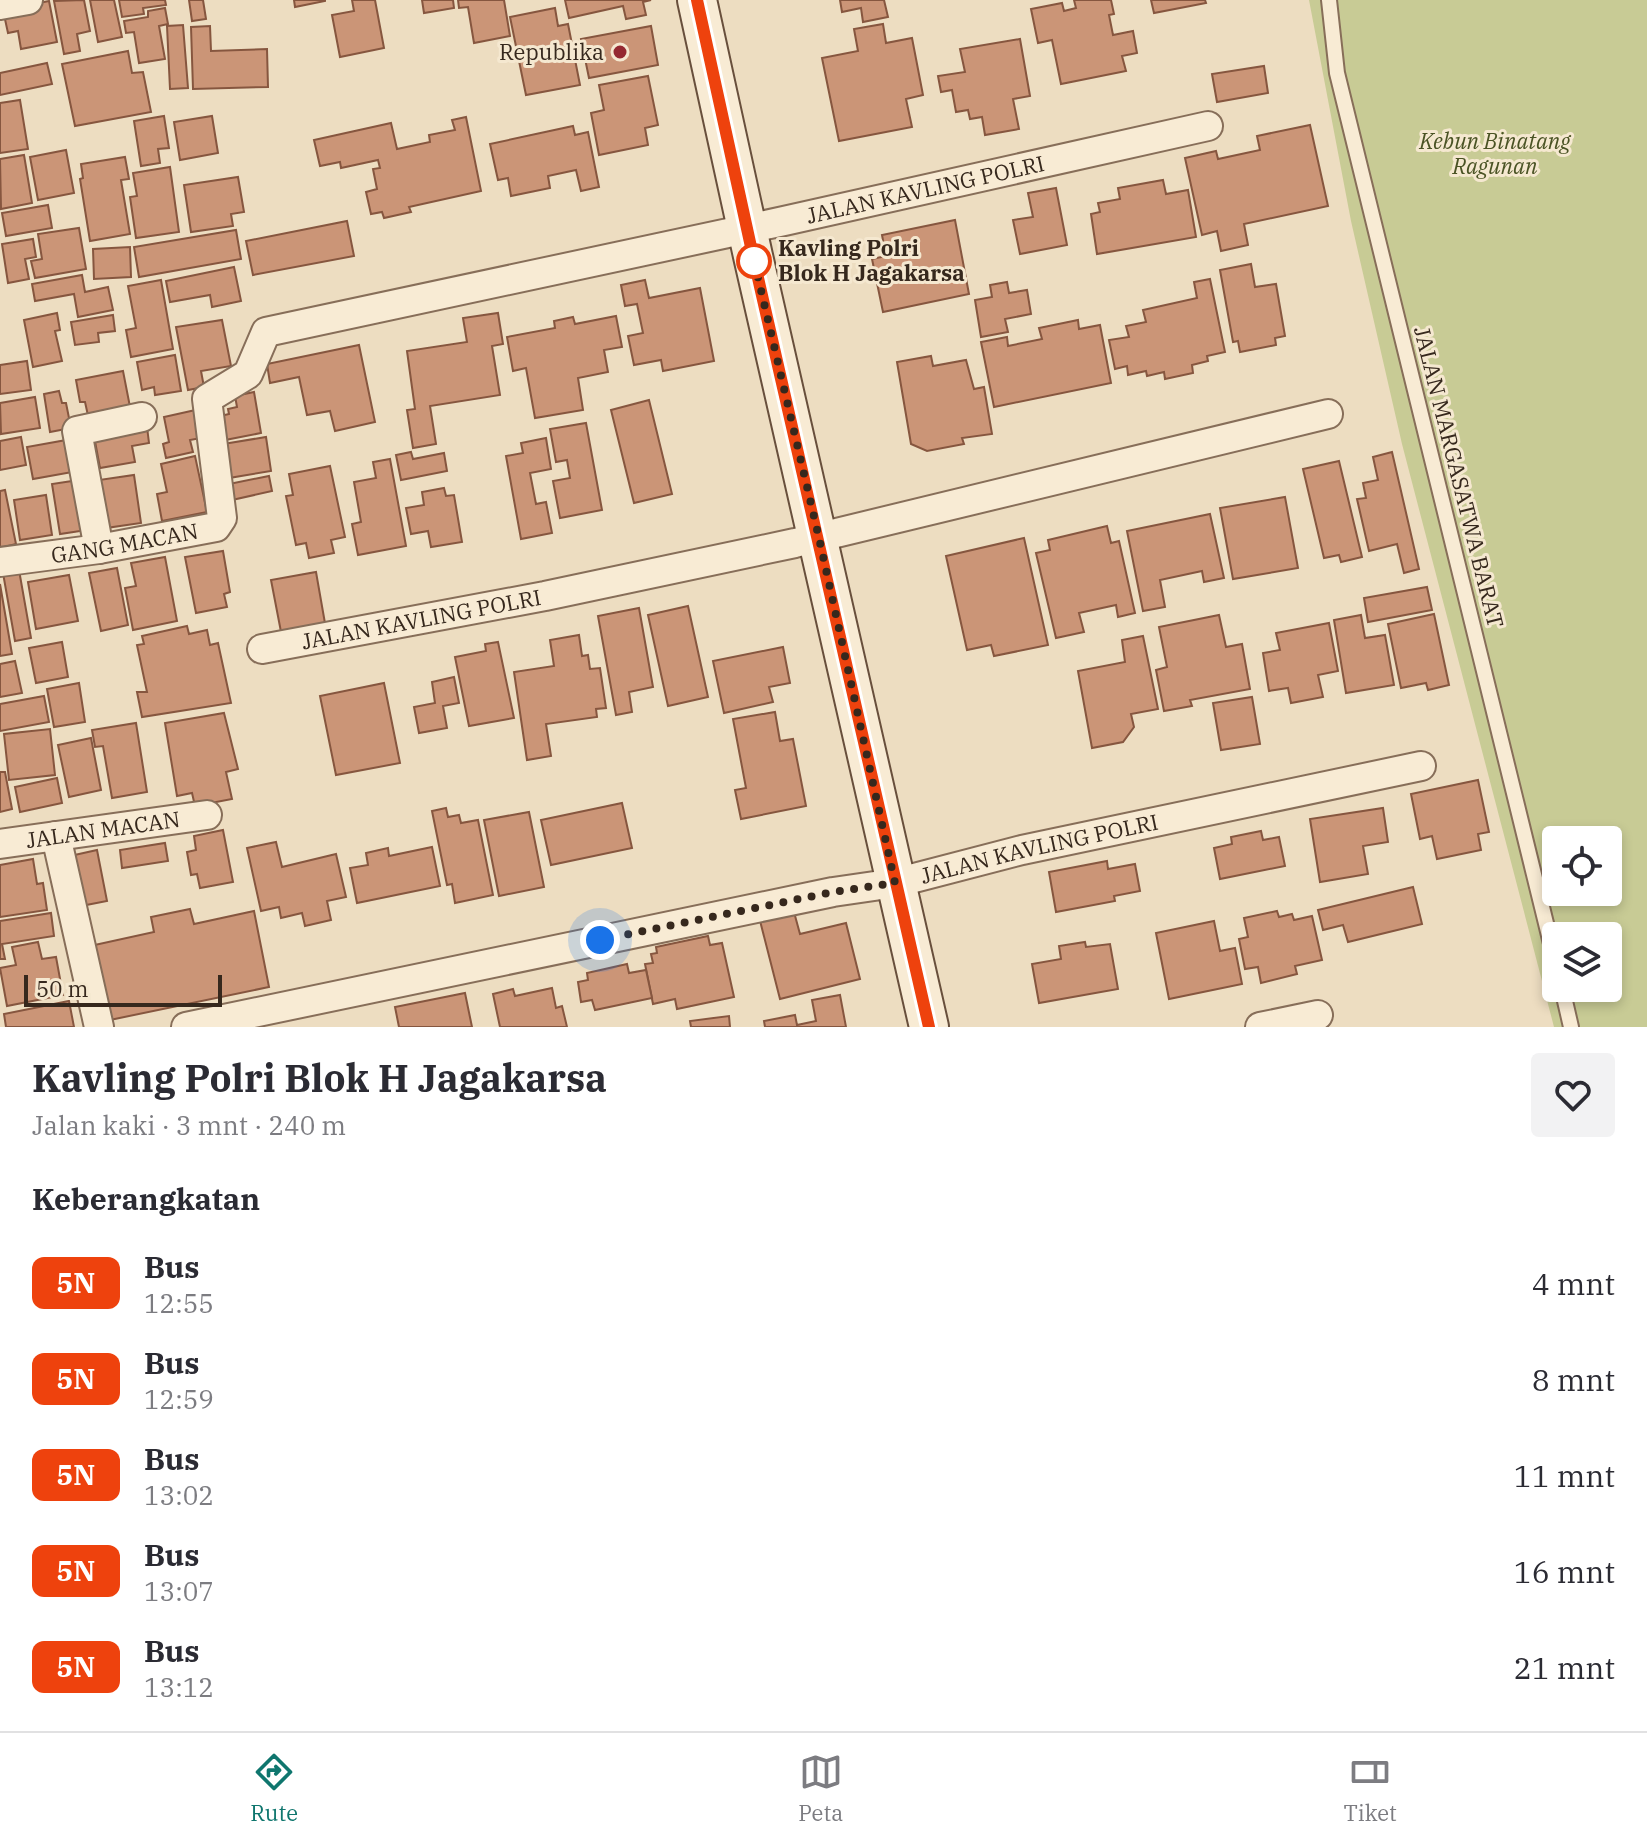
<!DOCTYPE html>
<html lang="id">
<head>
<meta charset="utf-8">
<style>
	body { margin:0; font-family:"IBM Plex Serif",serif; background:#f2f2f3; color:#2b2b33; height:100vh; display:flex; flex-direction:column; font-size:30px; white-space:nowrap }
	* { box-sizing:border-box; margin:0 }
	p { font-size:26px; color:#7c7c81 }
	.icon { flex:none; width:44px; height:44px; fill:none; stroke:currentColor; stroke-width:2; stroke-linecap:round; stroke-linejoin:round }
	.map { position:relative; height:1027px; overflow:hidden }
	.panel { display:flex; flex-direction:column; background:#fff; flex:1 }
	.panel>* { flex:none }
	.badge { padding:0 16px; border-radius:12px; font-size:28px; line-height:52px }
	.fabs { position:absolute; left:1542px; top:826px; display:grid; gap:16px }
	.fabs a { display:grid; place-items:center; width:80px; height:80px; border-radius:8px; background:#fff; box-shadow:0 4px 12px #0003; font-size:40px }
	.scale { position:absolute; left:24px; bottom:20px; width:198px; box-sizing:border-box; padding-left:8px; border:4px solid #36281d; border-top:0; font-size:22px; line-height:28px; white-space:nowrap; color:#36281d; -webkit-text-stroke:6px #f5e8d0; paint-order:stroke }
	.you { position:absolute; width:40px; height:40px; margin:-20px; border:6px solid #fff; border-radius:50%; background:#1a73e8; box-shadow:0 0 0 12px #1a73e833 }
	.map>.badge { position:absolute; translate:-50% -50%; box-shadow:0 0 0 4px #fff }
	h2 { padding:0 32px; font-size:30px; line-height:72px }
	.round { display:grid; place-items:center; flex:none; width:84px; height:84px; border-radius:8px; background:#f2f2f3 }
	.overview { display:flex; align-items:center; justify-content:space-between; height:136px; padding:0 32px }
	h1 { font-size:38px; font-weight:700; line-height:60px }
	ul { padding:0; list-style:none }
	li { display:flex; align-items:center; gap:24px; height:96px; padding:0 32px }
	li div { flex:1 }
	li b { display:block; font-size:30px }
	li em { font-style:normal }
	li .badge { min-width:88px; font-weight:700; text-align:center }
	.tab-bar { display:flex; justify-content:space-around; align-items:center; height:112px; border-top:2px solid #e1e1e2; background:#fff; font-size:22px; color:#7c7c81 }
	.tab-bar a { display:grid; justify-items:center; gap:4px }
	.tab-bar .on { color:#0f766e }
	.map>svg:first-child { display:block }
	.green { fill:#c8cb95; fill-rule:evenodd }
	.building { fill:#cb9577; stroke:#86563f; stroke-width:2 }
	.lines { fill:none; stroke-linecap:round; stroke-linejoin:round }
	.lane-casing { stroke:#876e59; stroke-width:18 }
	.street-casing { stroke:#876e59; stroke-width:32 }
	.secondary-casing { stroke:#684f3c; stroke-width:42 }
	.lane { stroke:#f8ebd4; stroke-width:14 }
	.street { stroke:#f8ebd4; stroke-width:28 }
	.secondary { stroke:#f8ebd4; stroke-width:38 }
	.line-casing { stroke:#fff; stroke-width:18 }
	.line { stroke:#ee420d; stroke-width:12 }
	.walk { stroke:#36281d; stroke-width:8; stroke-dasharray:0 14.4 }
	.poi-dot { fill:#952931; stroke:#f5e8d0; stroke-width:3 }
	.stop-dot { fill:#fff; stroke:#ee420d; stroke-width:4 }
	.labels { text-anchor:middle; stroke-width:6; stroke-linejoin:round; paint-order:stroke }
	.poi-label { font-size:22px; fill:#36281d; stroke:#f5e8d0; text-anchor:end }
	.park-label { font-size:22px; font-style:italic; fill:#4a5324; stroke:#f5e8d0 }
	.street-label { font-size:22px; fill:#36281d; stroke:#f5e8d0 }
	.stop-label { font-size:22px; font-weight:bold; fill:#36281d; stroke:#f5e8d0; text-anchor:start }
</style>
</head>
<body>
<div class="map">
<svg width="1647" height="1027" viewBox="0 0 1647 1027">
	<rect width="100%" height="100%" fill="#edddc1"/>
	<path class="green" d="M1309,0H1647V1027H1554L1402,444L1351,221ZM1556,840H1608V892H1556ZM1556,936H1608V988H1556Z"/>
	<g class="building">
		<polygon points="84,0 90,31 77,34 80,51 64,54 54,1"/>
		<polygon points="90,0 114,0 122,37 98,42"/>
		<polygon points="119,0 165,0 166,5 143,8 144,14 122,17"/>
		<polygon points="189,0 203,0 206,19 192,21"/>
		<polygon points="294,0 325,0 325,1 295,7"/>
		<polygon points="352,0 375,0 384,48 340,57 332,15 354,11"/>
		<polygon points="422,0 453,0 454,8 424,13"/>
		<polygon points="458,0 504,0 510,36 474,43 468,7 459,8"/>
		<polygon points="565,0 651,0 643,2 646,15 626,19 623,6 569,18"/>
		<polygon points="840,0 884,0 888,17 863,22 861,8 842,12"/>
		<polygon points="1074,0 1111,0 1114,14 1109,15 1113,35 1133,31 1137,53 1122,56 1126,71 1061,84 1052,40 1038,43 1031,9 1062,3 1064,11 1076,8"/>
		<polygon points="1151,0 1205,0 1206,3 1154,13"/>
		<polygon points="49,1 57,42 21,49 18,31 8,33 3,10"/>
		<polygon points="165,8 168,24 159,26 165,59 139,63 134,32 126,33 124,21 148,17 148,11"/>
		<polygon points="555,8 558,26 568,24 580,85 526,95 510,17"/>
		<polygon points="883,24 886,43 912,38 923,95 906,99 912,127 839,141 822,58 858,51 854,29"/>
		<polygon points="183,25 188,88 170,89 167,26"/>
		<polygon points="210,26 211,51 267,49 268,87 193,89 191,27"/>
		<polygon points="651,26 658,65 589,78 581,39"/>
		<polygon points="1020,39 1030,96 1013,99 1019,129 985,135 982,117 970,119 968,110 956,112 952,90 941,92 938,76 965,72 960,49"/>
		<polygon points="128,51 132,73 143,72 151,112 75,126 62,64"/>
		<polygon points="47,63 52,84 0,95 0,73"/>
		<polygon points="1264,66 1268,93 1217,102 1212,74"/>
		<polygon points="648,76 658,125 645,128 648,145 599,155 591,113 604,110 599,85"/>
		<polygon points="20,100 28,149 0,153 0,103"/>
		<polygon points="164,116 169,148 158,149 160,163 141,166 134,121"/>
		<polygon points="212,116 218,153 180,160 174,122"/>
		<polygon points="466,117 481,191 409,207 411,212 384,218 382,212 371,214 366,192 377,189 373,169 380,168 378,160 341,168 340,162 320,166 314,140 391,123 397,149 430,142 429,135 455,130 452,120"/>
		<polygon points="1310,125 1328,206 1244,224 1248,245 1221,251 1217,231 1202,235 1185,158 1216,151 1218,159 1260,150 1257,136"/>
		<polygon points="573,126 575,135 588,132 599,187 581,191 576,170 548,176 550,188 511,196 508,178 498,180 490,144"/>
		<polygon points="66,150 74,193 38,200 30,157"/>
		<polygon points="24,155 32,203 1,209 0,159"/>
		<polygon points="125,157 129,179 121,180 130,234 90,241 80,179 83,178 81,164"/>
		<polygon points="170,167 179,232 136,238 130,197 137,196 133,173"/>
		<polygon points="238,177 244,212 231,214 233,226 191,232 184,185"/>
		<polygon points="1163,180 1166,194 1188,190 1196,237 1097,254 1091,214 1100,212 1098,203 1120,199 1118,188"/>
		<polygon points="1056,188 1067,245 1020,254 1013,220 1033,217 1028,193"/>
		<polygon points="48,205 52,228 6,236 2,213"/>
		<polygon points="955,220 969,294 883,312 872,259 886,256 882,235"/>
		<polygon points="347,221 354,256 253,275 246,241"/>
		<polygon points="79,228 86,269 35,278 31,261 42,259 38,234"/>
		<polygon points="236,230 241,259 139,277 134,247"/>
		<polygon points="33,239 36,257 25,259 29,279 8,283 2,244"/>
		<polygon points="130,247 131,277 94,279 93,249"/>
		<polygon points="1251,264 1255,287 1276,284 1285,336 1275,338 1276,345 1240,352 1238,341 1233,342 1220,270"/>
		<polygon points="234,267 241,301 212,307 210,295 170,302 166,281"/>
		<polygon points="82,275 85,292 108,287 113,310 78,317 74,294 35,301 32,284"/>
		<polygon points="1210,279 1225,352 1207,356 1208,361 1192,365 1193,373 1165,379 1164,372 1147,376 1146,371 1128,375 1127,366 1115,369 1109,340 1129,337 1126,326 1146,322 1143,310 1197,298 1194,282"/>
		<polygon points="161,280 173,349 131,357 126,330 136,328 128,286"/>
		<polygon points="645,280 649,298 700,288 714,361 663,371 661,360 634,365 628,336 643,333 637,304 625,306 621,285"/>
		<polygon points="1007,282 1009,293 1027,290 1031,314 1005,319 1008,332 981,337 975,300 992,297 990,285"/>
		<polygon points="57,313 60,330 55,331 62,361 33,367 24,320"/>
		<polygon points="498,313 503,344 492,346 500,395 430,406 436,444 413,448 407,410 415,409 407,351 467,342 463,318"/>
		<polygon points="113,315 115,331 98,333 99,342 75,345 71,322"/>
		<polygon points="616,316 622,347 604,350 608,372 578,378 583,410 535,418 526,368 513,371 507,337 555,328 554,321 573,317 575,324"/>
		<polygon points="222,320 231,366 201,371 204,387 188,390 176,327"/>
		<polygon points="1078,320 1079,329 1100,325 1111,383 994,407 981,342 1007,337 1008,346 1042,339 1039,328"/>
		<polygon points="359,345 375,422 335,431 330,411 307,415 299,377 270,383 267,364"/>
		<polygon points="175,355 181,391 155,395 154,387 142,390 137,362"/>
		<polygon points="931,356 933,366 966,360 974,389 984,387 992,434 962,438 964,444 927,451 911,444 897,362"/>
		<polygon points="27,361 31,390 0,394 0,365"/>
		<polygon points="123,371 131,412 89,420 85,402 80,402 76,380"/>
		<polygon points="59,391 62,403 66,403 71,428 50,432 44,394"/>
		<polygon points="254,392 261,433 220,441 216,417 229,414 228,409 237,407 235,396"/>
		<polygon points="35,397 40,428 1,434 0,403"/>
		<polygon points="649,400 672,494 634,503 611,410"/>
		<polygon points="200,409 206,437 190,440 193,452 166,458 163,444 169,442 164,417"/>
		<polygon points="586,423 602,510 560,518 553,481 570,478 567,460 556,462 550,429"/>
		<polygon points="147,427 149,443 132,446 135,462 100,468 94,436"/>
		<polygon points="21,437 26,465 0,470 0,441"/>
		<polygon points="266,437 271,471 223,479 217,445"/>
		<polygon points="546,438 551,469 530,473 536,504 546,502 552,533 521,539 506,456 523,453 521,443"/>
		<polygon points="72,439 78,471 33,479 27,447"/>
		<polygon points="411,452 413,459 444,453 447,471 401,480 396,455"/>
		<polygon points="1392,452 1419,569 1404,573 1397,544 1369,551 1357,499 1366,498 1363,483 1378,480 1373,457"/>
		<polygon points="195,456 207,512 162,521 157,494 167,492 161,464"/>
		<polygon points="390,459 406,546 358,555 352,524 361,522 354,482 376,478 373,462"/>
		<polygon points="1339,461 1362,557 1341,562 1339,555 1324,558 1303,469"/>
		<polygon points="330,466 345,537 331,540 334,553 309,558 306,543 296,545 286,496 293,495 289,474"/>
		<polygon points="134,475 141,523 106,528 99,480"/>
		<polygon points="269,476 272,491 232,500 229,484"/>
		<polygon points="79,480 87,530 60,534 52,484"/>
		<polygon points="444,488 446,496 454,495 462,542 431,547 428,531 411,534 406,508 424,505 422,492"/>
		<polygon points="5,490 16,544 0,548 0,491"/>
		<polygon points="46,495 52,535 20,540 14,500"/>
		<polygon points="1285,497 1298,568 1233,579 1220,508"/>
		<polygon points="1210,514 1224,578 1204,582 1202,571 1160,580 1165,607 1143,611 1127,531"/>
		<polygon points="1107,526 1111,543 1119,541 1135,613 1118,617 1116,605 1079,613 1084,632 1056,638 1036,553 1050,550 1048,540"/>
		<polygon points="1024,538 1048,645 994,656 991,645 967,650 946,556"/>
		<polygon points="223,551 230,592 224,594 227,607 196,613 185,557"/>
		<polygon points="165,557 177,621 133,630 125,588 136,586 131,563"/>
		<polygon points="117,568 128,625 101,631 89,573"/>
		<polygon points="19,570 31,638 15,641 3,573"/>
		<polygon points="316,572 326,629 282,637 271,580"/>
		<polygon points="69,575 78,621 36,629 28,582"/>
		<polygon points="0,584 12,654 0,656"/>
		<polygon points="1427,587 1432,610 1368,622 1364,598"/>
		<polygon points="688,606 708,697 668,706 648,615"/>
		<polygon points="639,608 653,687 629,692 632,712 616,715 598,616"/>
		<polygon points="1434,614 1449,685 1428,690 1426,683 1401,688 1388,624"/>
		<polygon points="1219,615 1226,647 1242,644 1250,689 1190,700 1192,706 1164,711 1156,670 1167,667 1159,627"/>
		<polygon points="1361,615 1365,638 1385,635 1394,685 1346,693 1334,620"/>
		<polygon points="1329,623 1338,671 1318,675 1323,697 1291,703 1288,688 1269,691 1263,653 1280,650 1276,633"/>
		<polygon points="187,626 189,634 207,630 210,645 218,643 231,703 142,717 137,692 147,692 137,645 144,644 142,636"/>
		<polygon points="579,635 582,656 588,655 590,669 600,668 606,708 596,709 597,717 546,724 551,756 527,760 514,672 554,666 550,640"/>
		<polygon points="1143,636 1158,709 1131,714 1134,727 1123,742 1092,748 1078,671 1125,662 1122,640"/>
		<polygon points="62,642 68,677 36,683 29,648"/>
		<polygon points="498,642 514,718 469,726 455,657 486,651 485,644"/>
		<polygon points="783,647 790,683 769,687 773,702 724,713 713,661"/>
		<polygon points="15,661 22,693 0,697 0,664"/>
		<polygon points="454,677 459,703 443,706 447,728 419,733 414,707 435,703 432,682"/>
		<polygon points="79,683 85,722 54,727 47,689"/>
		<polygon points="384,683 400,763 336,775 320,696"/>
		<polygon points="44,696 49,722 0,731 0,704"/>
		<polygon points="1252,697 1260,744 1221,750 1213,703"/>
		<polygon points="775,712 780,741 793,739 806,806 741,819 735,790 746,788 733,719"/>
		<polygon points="224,713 238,769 226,772 232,799 195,806 192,793 177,796 165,723"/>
		<polygon points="136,723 147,792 112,798 103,746 95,747 92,730"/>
		<polygon points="50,729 55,775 9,780 4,734"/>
		<polygon points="91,738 101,790 69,797 58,745"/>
		<polygon points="0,772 5,772 12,809 0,812"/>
		<polygon points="57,778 62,803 20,812 15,787"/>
		<polygon points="1478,780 1489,832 1478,834 1481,850 1437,859 1432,836 1420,839 1411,794"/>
		<polygon points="622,803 632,848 551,865 541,820"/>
		<polygon points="446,808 448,817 459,815 461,823 478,820 493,895 455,903 452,884 447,885 432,811"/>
		<polygon points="1383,808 1388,842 1363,846 1368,874 1320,882 1310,819"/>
		<polygon points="529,812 544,887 499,896 484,820"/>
		<polygon points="223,830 233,882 200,888 197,874 191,875 187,852 196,850 194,836"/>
		<polygon points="1261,831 1263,840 1279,837 1285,866 1220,879 1214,848 1232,844 1231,837"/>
		<polygon points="276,842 282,867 336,854 346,897 327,901 331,920 305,926 302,913 281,918 279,907 261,911 247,848"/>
		<polygon points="165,843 168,861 122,868 120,850"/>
		<polygon points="432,847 440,886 357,903 350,868 368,865 366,853 388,848 389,856"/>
		<polygon points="97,850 107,901 81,906 70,856"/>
		<polygon points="33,859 37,884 43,883 47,910 0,917 0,865"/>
		<polygon points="1107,861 1108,869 1135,864 1140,891 1114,896 1115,901 1056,912 1049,872"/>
		<polygon points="1413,887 1422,924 1348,942 1343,925 1323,930 1318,910"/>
		<polygon points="791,901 800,934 846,923 860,979 780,999 757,909"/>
		<polygon points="190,909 194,924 254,911 269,987 105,1021 90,946 154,932 151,917"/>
		<polygon points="1277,911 1279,917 1292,914 1294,920 1312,916 1322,960 1295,966 1297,974 1261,983 1258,967 1245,969 1239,939 1248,937 1244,918"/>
		<polygon points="51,913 54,936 2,944 5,959 0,959 0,921"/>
		<polygon points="1214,921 1220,951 1235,948 1242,984 1169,999 1156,933"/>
		<polygon points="708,936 710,945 722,943 734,997 677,1009 675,999 653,1004 645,964 653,963 651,954 657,953 656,947"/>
		<polygon points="38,942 42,959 56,957 63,995 7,1006 0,968 16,965 12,947"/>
		<polygon points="1085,942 1086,947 1110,944 1118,989 1039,1003 1032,964 1061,959 1059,946"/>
		<polygon points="627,964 629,973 646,970 652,998 595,1010 592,1000 581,1002 578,982 588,980 587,973"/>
		<polygon points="552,988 556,1008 562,1006 567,1027 500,1027 493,994 513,989 515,996"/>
		<polygon points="465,993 472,1027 399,1027 395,1007"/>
		<polygon points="840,995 846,1027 765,1027 764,1021 795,1015 797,1025 816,1021 812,1000"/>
		<polygon points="69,1001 74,1027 6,1027 4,1014"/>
		<polygon points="729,1016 730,1027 691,1027 690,1021"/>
	</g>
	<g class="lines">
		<defs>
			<g id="lane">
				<polyline points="1329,0 1337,73 1556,964"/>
				<polyline points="1562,988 1571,1027"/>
			</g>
			<g id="street">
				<polyline points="0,5 28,0"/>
				<polyline points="99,549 77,431 142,417"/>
				<path id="s1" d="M0,562L99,549L216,527L222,518L207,399L248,374L266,332L784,221L1208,126"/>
				<path id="s2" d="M262,649L545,596L795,543L1328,414"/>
				<polyline points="56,836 99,1027"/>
				<path id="s3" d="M0,844L207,815"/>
				<path id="s4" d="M186,1027L833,892L895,883L1022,850L1421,766"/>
				<polyline points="1260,1027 1318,1015"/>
			</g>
			<polyline id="secondary" points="697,0 753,256 929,1027"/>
		</defs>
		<use href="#lane" class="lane-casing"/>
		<use href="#street" class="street-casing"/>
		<use href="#secondary" class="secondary-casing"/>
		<use href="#lane" class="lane"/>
		<use href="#street" class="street"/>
		<use href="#secondary" class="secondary"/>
	</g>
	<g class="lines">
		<defs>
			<polyline id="line" points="697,0 753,256 929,1027"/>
		</defs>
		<use href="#line" class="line-casing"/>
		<use href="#line" class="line"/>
		<polyline class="walk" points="600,940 833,892 895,883 819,538 753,256 754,261"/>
	</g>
	<circle class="poi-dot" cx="620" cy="52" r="8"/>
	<circle class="stop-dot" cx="754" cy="261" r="16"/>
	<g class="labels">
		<g class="poi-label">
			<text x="604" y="60">Republika</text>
		</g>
		<g class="park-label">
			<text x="1495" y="149">Kebun Binatang<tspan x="1495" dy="25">Ragunan</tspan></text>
		</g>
		<g class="street-label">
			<text dy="8" stroke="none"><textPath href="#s1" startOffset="1118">JALAN KAVLING POLRI</textPath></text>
			<text transform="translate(1459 477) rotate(76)" y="8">JALAN MARGASATWA BARAT</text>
			<text dy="8" stroke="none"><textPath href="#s1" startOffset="126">GANG MACAN</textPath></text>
			<text dy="8" stroke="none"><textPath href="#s2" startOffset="162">JALAN KAVLING POLRI</textPath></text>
			<text dy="8" stroke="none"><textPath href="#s3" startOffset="104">JALAN MACAN</textPath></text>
			<text dy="8" stroke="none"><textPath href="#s4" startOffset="872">JALAN KAVLING POLRI</textPath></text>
		</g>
		<g class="stop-label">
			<text x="778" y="256">Kavling Polri<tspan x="778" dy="25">Blok H Jagakarsa</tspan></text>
		</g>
	</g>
</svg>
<div class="fabs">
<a><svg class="icon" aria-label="locate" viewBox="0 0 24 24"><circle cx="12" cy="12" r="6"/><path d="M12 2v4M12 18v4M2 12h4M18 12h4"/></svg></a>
<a><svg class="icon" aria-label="layers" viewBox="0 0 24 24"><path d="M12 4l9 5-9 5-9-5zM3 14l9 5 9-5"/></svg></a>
</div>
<div class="scale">50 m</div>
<div class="you" style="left:600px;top:940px"></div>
</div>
<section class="panel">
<div class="overview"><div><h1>Kavling Polri Blok H Jagakarsa</h1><p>Jalan kaki · 3 mnt · 240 m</p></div><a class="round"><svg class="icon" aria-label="heart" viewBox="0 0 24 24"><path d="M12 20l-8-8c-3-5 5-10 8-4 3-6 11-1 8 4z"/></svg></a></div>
<h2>Keberangkatan</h2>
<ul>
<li><span class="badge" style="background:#ee420d;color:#fff">5N</span><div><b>Bus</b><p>12:55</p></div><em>4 mnt</em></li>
<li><span class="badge" style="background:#ee420d;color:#fff">5N</span><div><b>Bus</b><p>12:59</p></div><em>8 mnt</em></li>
<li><span class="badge" style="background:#ee420d;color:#fff">5N</span><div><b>Bus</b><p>13:02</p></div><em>11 mnt</em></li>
<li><span class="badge" style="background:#ee420d;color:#fff">5N</span><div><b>Bus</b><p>13:07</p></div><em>16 mnt</em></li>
<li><span class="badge" style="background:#ee420d;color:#fff">5N</span><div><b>Bus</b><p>13:12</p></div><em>21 mnt</em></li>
</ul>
</section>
<nav class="tab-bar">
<a class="on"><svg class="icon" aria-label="directions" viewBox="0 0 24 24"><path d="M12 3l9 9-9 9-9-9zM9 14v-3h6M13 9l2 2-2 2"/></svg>Rute</a>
<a><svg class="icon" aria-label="map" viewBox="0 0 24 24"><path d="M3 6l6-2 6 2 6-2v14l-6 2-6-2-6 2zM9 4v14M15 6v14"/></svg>Peta</a>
<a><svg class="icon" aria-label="tickets" viewBox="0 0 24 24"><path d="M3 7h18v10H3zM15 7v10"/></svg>Tiket</a>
</nav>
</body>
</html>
